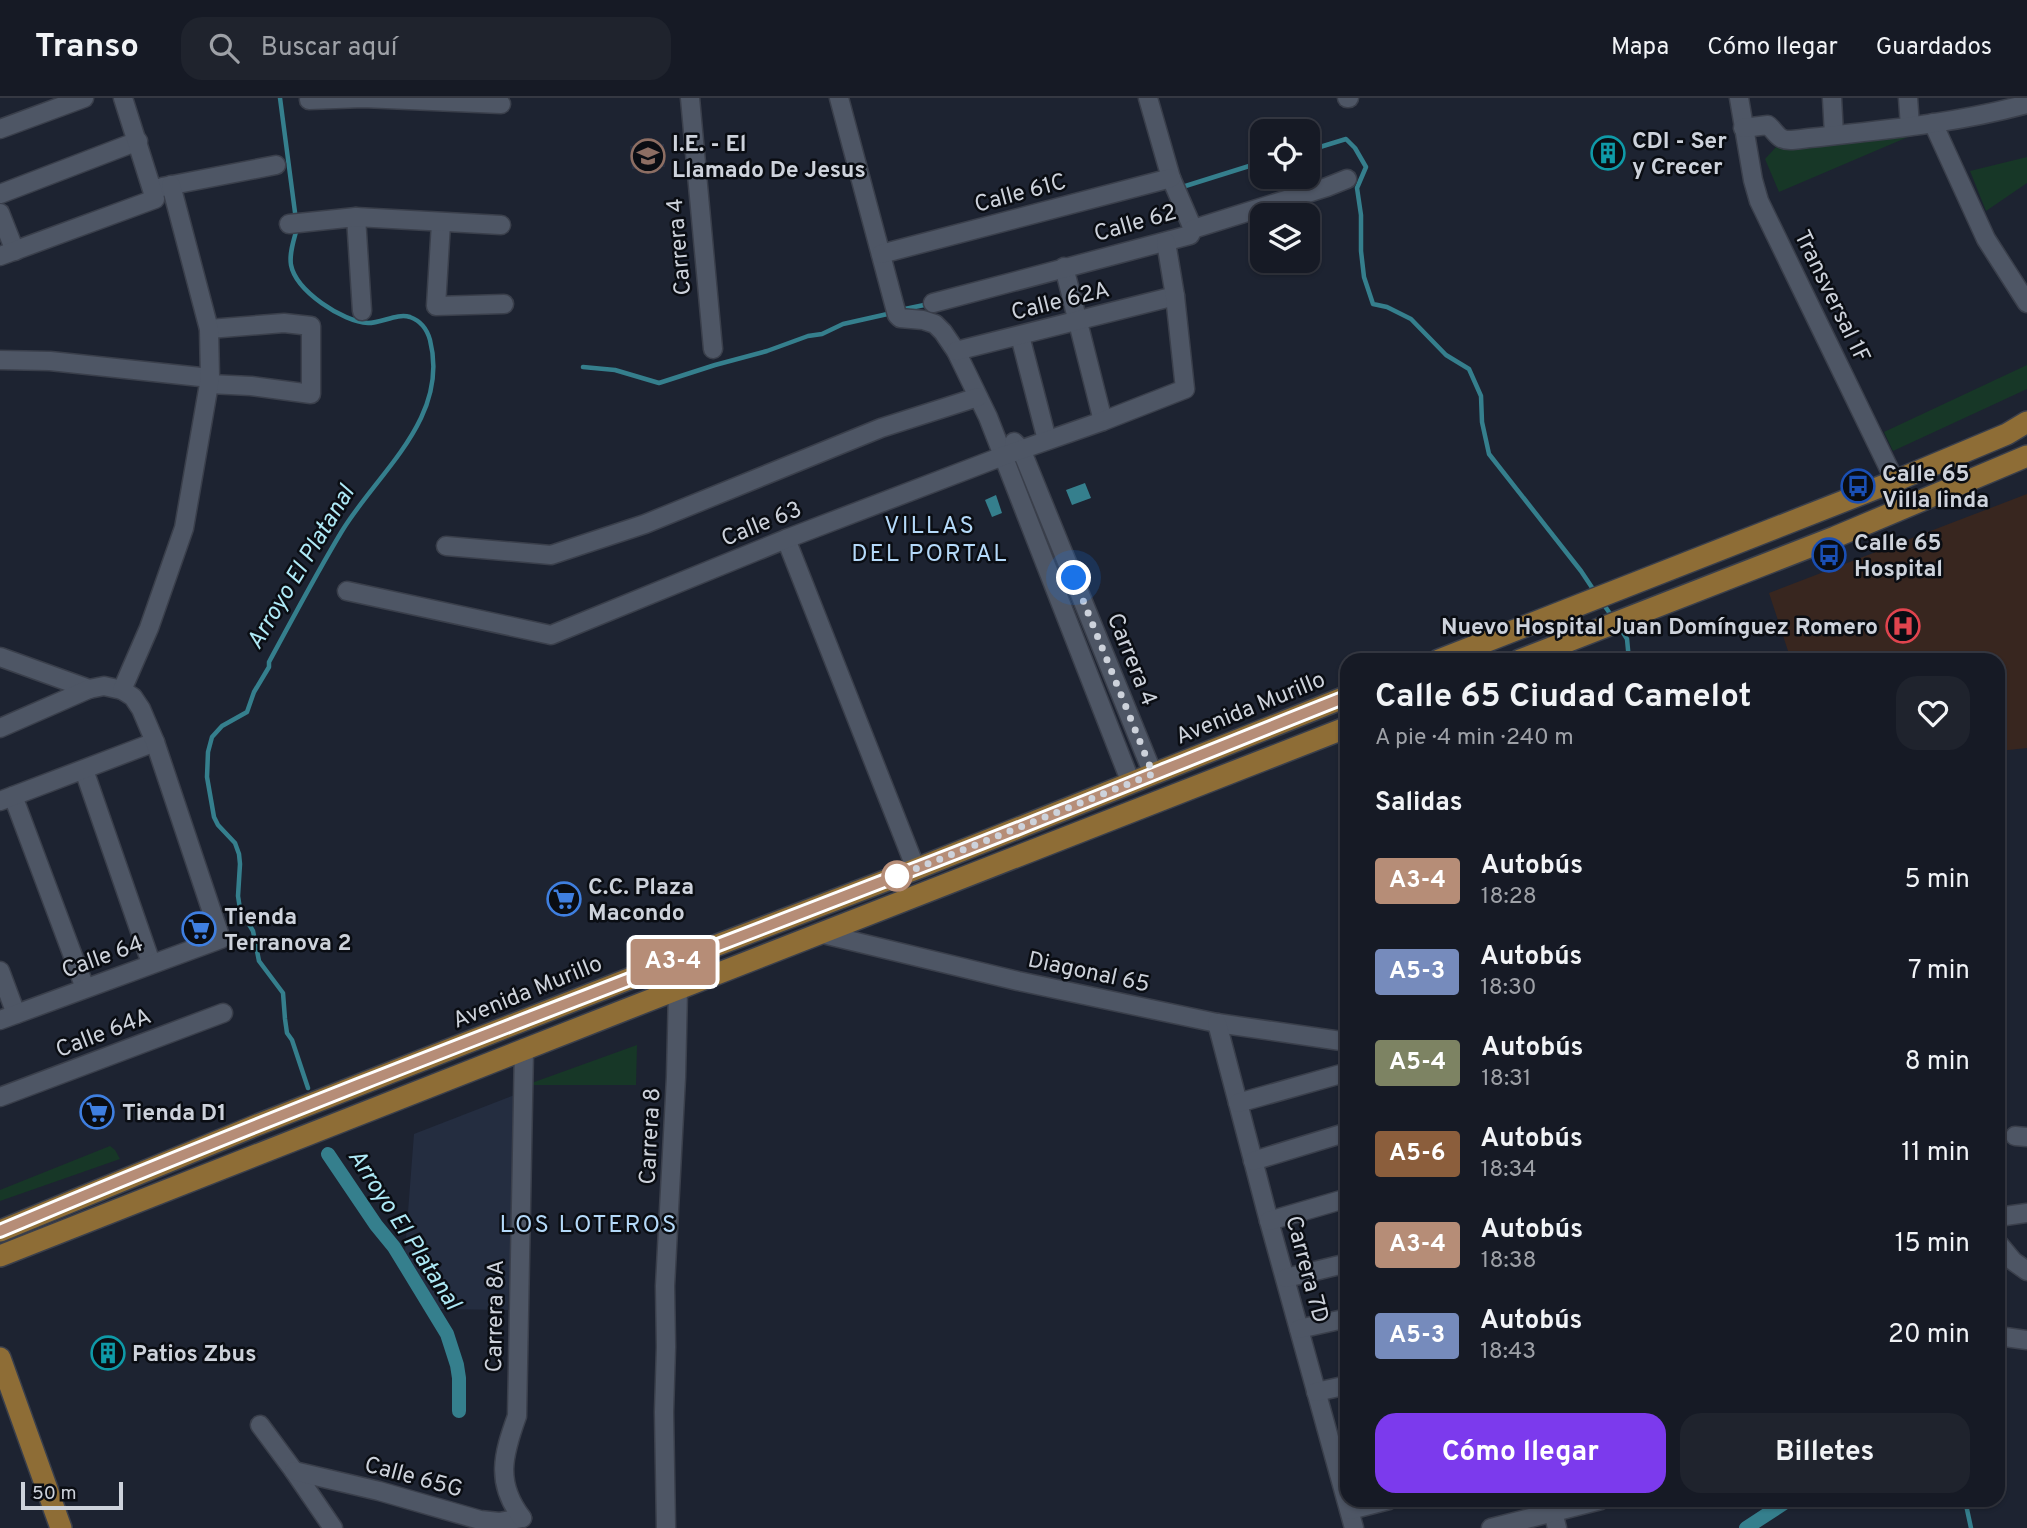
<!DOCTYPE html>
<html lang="es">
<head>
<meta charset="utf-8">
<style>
	body { margin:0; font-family:Overpass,sans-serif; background:#1f232d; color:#f1f3f6; height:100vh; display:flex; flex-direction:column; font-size:26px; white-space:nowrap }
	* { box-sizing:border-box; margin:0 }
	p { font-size:23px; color:#9ea1a7 }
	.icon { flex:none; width:38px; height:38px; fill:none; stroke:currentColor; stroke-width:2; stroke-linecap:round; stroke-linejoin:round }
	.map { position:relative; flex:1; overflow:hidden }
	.details { position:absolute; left:1340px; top:555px; width:665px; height:854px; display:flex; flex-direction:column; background:#161a25; border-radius:21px; box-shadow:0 2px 5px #0004,0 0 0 2px #353842 }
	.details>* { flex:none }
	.badge { padding:0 14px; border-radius:5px; font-size:24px; line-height:46px }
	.tools { position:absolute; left:1250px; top:21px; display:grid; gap:14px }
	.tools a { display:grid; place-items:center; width:70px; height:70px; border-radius:14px; background:#161a25; box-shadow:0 2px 5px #0004,0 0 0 2px #353842; font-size:35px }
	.scale { position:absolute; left:21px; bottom:18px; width:102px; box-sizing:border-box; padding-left:7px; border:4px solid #cdd2db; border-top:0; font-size:19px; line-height:24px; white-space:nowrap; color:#cdd2db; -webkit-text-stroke:5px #0a0d13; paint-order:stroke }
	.you { position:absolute; width:35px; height:35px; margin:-18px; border:5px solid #fff; border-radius:50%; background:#1a73e8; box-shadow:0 0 0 10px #1a73e833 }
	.map>.badge { position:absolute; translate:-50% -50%; box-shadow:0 0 0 4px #fff }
	h2 { padding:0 35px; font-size:26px; line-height:63px }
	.round { display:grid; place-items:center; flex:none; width:74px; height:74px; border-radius:21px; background:#1f232d }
	.head { display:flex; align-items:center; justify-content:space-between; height:119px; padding:0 35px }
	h1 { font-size:33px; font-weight:700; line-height:52px }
	.action { display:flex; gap:14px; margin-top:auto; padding:14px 35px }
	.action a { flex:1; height:80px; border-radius:21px; background:#7c3aed; color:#fff; font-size:28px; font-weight:700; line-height:80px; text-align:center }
	.action a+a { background:#1f232d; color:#f1f3f6 }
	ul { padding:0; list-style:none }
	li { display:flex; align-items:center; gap:21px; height:91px; padding:0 35px }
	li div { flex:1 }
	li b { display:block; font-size:26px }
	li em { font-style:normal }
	li .badge { min-width:77px; font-weight:700; text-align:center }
	header { display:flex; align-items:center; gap:42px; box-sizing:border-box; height:98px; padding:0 35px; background:#161a25; border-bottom:2px solid #353842 }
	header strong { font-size:33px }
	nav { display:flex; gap:38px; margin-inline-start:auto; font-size:24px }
	.search { width:490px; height:63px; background:#1f232d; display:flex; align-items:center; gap:18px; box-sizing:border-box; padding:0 24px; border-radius:21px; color:#9ea1a7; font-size:26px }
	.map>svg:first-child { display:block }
	.built { fill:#242d40 }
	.medical { fill:#38261f }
	.green { fill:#173727 }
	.water { fill:#357f8d }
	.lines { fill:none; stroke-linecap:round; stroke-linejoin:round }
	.stream { stroke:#357f8d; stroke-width:4.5 }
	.canal { stroke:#357f8d; stroke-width:14 }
	.minor-casing { stroke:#3a3f4b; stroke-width:21 }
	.major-casing { stroke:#3a3f4b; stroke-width:24 }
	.minor { stroke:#4e5665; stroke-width:18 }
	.major { stroke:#8e6d36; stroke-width:21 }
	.line-casing { stroke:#fff; stroke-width:16 }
	.line { stroke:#b68d77; stroke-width:10 }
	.walk { stroke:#cdd2db; stroke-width:7; stroke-dasharray:0 12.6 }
	.stop-dot { fill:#fff; stroke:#b68d77; stroke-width:3.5 }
	.labels { text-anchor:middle; stroke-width:5; stroke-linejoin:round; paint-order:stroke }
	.poi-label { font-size:23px; font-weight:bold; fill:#cdd2db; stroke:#0a0d13; text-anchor:start }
	.street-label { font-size:23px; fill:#cdd2db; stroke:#0a0d13 }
	.neighbourhood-label { font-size:24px; letter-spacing:2px; fill:#b4d9f9; stroke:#0a0d13 }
	.water-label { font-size:24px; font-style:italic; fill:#aee9f6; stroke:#0a0d13 }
</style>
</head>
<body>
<header>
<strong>Transo</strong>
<div class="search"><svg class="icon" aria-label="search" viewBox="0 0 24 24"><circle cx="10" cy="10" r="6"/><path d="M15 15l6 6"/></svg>Buscar aquí</div>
<nav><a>Mapa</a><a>Cómo llegar</a><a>Guardados</a></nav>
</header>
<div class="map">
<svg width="2027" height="1430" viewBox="0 0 2027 1430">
	<rect width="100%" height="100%" fill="#1d2331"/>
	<g class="built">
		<polygon points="664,46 665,69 632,71 630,48"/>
		<polygon points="517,996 508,1212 439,1211 405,1153 414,1036"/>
	</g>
	<polygon class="medical" points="2027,396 2027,650 1999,653 1998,562 1791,562 1769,495"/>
	<g class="green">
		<polygon points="1922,33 1779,94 1765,61 1776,49 1785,46"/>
		<polygon points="2027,59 2027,85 1986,113 1970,73"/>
		<polygon points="2027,267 2027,291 1893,353 1884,334"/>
		<polygon points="637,947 636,987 526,987"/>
		<polygon points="110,1048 115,1052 120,1061 0,1103 0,1092"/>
	</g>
	<g class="water">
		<polygon points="1085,385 1091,400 1072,407 1066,392"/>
		<polygon points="996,397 1002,415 992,419 985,402"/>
	</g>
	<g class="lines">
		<g class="stream">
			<polyline points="280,0 296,122"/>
			<polyline points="1307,53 1346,41 1355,50 1366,69 1357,90 1361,117 1361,153 1364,179 1373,206 1387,209 1411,221 1446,257 1469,271 1481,298 1482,324 1489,356 1581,473 1595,494"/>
			<polyline points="1179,90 1262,64"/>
			<path d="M297,130C294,142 289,155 291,167C296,193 343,224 368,225C382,225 397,215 410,219C421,223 427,231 430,242C450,320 378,374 342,433C316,476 293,520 269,564V569L254,594L247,614L222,628L212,639L208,654L207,679L214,719L218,727L235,745L239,756L240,766L238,798L240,811L253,833L259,863L283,895L285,921L287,935L292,942L308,990"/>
			<polyline points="900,212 929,206"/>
			<polyline points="583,269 615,272 659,285 715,267 767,253 808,238 822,236 843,226 892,215"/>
			<polyline points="1602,504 1613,520"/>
			<polyline points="1620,530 1627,541 1629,562"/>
			<polyline points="1965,1402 1971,1430"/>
		</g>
		<g class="canal">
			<polyline points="328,1056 376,1127 394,1149 447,1236 457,1267 459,1280 459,1313"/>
			<polyline points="1746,1430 1789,1402"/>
		</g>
		<defs>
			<g id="minor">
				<polyline points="690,0 713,251"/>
				<polyline points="839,0 897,217 900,220 923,222 935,226 943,234 956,253 988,319 1131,685"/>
				<polyline points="1148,0 1171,80 1193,131"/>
				<polyline points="1347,0 1349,0"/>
				<polyline points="1739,0 1753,82 1759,103 1895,383"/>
				<polyline points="1832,0 1834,37"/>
				<polyline points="1908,0 1910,28"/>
				<polyline points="309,2 363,0 501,6"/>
				<polyline points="1933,25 1986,141 2027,205"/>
				<path d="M1743,30L1768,27C1777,35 1778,43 1792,42C1870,33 1950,27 2027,6"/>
				<polyline points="0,31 84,0"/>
				<polyline points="162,89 276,67"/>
				<polyline points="0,96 138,43"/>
				<polyline points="0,115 15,153"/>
				<polyline points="356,119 362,213"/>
				<polyline points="441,125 436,208 504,206"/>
				<polyline points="289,126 356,119 501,127"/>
				<polyline points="881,156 1171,80"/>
				<polyline points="0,158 155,101 123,0"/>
				<polyline points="1064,169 1103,323"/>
				<polyline points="933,205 1190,137 1193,131 1327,89 1347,81"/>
				<polyline points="209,231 284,225 311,228 311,296 251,288 209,286"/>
				<polyline points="1020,238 1047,342"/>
				<polyline points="956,253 1175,198"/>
				<polyline points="0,262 50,263 210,280"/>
				<polyline points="1014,344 1021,351 1153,676"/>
				<polyline points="786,441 916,771"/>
				<polyline points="446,448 551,457 645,426 881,330 978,299"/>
				<polyline points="347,493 551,537 786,441 1003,358 1103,323 1185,291 1175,198 1166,144"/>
				<polyline points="0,559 89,591"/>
				<polyline points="0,630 89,591 104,588 122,592"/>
				<polyline points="84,672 151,865"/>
				<polyline points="13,698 85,890"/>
				<polyline points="0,703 155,644"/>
				<polyline points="823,836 1018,883 1217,925 1348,944"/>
				<polyline points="0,873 16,916"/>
				<polyline points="0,922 221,841 155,644 141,611 133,599 122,592 149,530 184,430 210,280 209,231 171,87"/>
				<polyline points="1217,925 1269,1123 1354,1430"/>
				<polyline points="0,999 223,915"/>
				<polyline points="1238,1005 1348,974"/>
				<polyline points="2015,1038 2027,1039"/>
				<polyline points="1253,1063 1348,1034"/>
				<polyline points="1998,1119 2027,1115"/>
				<polyline points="1269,1123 1348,1100"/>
				<polyline points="1998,1145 2013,1163 2027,1173"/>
				<polyline points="1286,1180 1348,1165"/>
				<polyline points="1299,1231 1348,1220"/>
				<polyline points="1998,1238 2027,1242"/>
				<polyline points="1316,1294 1348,1287"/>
				<polyline points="260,1327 294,1373 333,1430"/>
				<polyline points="294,1373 379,1393 480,1422 499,1424 522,1420"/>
				<polyline points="1550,1402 1557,1430"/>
				<polyline points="1350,1412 1389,1402"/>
				<path d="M522,1420C495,1385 503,1357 517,1318L524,950"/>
				<polyline points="666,1430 664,1314 666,1249 665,1188 676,979 678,891"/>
				<polyline points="1491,1430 1601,1402"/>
			</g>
			<g id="major">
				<polyline points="1439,562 1895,383 2007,336 2027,324"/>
				<polyline points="1520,562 1835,439 2027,358"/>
				<polyline points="0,1133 257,1027 639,877 916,771 1348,598"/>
				<path d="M0,1158C449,980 898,805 1348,629"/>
				<polyline points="0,1260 61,1430"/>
			</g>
		</defs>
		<use href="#minor" class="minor-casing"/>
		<use href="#major" class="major-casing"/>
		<use href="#minor" class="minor"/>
		<use href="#major" class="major"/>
	</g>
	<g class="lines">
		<defs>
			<path id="line" d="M0,1133C295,1008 595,895 894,779C1046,721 1196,658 1348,598"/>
		</defs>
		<use href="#line" class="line-casing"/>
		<use href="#line" class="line"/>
		<polyline class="walk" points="897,778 895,779 1153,676 1074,480"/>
	</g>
	<defs>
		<symbol id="building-ring" viewBox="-11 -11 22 22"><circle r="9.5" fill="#0a0d13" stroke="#0f9aa8" stroke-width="1.5"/><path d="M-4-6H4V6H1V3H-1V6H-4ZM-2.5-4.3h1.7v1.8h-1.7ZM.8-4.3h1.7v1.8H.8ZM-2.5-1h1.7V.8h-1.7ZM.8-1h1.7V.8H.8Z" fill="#0f9aa8"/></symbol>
		<symbol id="school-ring" viewBox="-11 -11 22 22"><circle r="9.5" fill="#0a0d13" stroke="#8d6e63" stroke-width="1.5"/><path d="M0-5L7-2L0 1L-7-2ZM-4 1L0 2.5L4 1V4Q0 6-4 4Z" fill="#8d6e63"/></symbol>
		<symbol id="bus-ring" viewBox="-11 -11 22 22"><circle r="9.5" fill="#0a0d13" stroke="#1a4fb4" stroke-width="1.5"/><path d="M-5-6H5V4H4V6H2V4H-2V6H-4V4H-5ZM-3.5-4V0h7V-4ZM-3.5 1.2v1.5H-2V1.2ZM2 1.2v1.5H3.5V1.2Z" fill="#1a4fb4"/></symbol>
		<symbol id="hospital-ring" viewBox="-11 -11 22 22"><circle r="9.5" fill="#0a0d13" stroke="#e0444e" stroke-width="1.5"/><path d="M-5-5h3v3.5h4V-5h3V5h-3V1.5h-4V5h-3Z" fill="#e0444e"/></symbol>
		<symbol id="supermarket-ring" viewBox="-11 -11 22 22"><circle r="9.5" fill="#0a0d13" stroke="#3f7fe0" stroke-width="1.5"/><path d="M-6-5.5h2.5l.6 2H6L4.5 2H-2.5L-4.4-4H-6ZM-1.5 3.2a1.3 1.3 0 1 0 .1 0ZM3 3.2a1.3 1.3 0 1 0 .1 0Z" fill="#3f7fe0"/></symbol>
	</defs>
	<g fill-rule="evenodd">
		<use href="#building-ring" x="1589" y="36" width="38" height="38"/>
		<use href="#school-ring" x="629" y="39" width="38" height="38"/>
		<use href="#bus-ring" x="1839" y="369" width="38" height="38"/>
		<use href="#bus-ring" x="1810" y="438" width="38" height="38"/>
		<use href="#hospital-ring" x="1884" y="509" width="38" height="38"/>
		<use href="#supermarket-ring" x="545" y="782" width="38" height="38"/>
		<use href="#supermarket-ring" x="180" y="812" width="38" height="38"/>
		<use href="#supermarket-ring" x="78" y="995" width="38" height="38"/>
		<use href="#building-ring" x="89" y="1236" width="38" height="38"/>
	</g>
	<circle class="stop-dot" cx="897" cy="778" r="14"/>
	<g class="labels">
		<g class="poi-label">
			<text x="1632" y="50">CDI - Ser<tspan x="1632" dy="26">y Crecer</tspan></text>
			<text x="672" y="53">I.E. - El<tspan x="672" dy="26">Llamado De Jesus</tspan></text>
			<text x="1882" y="383">Calle 65<tspan x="1882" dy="26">Villa linda</tspan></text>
			<text x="1854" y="452">Calle 65<tspan x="1854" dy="26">Hospital</tspan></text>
			<text x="1878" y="536" text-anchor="end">Nuevo Hospital Juan Domínguez Romero</text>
			<text x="588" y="796">C.C. Plaza<tspan x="588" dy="26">Macondo</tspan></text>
			<text x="224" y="826">Tienda<tspan x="224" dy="26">Terranova 2</tspan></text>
			<text x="122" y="1022">Tienda D1</text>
			<text x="132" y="1263">Patios Zbus</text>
		</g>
		<g class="street-label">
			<text transform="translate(1020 94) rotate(-15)" y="8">Calle 61C</text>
			<text transform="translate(1135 124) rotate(-16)" y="8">Calle 62</text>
			<text transform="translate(678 149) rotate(-95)" y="8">Carrera 4</text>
			<text transform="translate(1833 198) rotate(64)" y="8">Transversal 1F</text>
			<text transform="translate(1060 202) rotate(-14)" y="8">Calle 62A</text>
			<text transform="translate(761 425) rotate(-22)" y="8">Calle 63</text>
			<text transform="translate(1133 561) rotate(68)" y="8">Carrera 4</text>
			<text transform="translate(1250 609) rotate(-22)" y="8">Avenida Murillo</text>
			<text transform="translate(102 858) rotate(-20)" y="8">Calle 64</text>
			<text transform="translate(1089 873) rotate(12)" y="8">Diagonal 65</text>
			<text transform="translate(527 893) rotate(-22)" y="8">Avenida Murillo</text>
			<text transform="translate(103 934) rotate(-21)" y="8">Calle 64A</text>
			<text transform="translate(649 1038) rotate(-87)" y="8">Carrera 8</text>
			<text transform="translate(1308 1171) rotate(75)" y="8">Carrera 7D</text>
			<text transform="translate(494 1218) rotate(-89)" y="8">Carrera 8A</text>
			<text transform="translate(414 1378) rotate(15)" y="8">Calle 65G</text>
		</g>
		<g class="neighbourhood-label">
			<text x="930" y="435">VILLAS<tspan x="930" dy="28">DEL PORTAL</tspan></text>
			<text x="589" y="1134">LOS LOTEROS</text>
		</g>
		<g class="water-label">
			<text transform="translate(300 469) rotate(-59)" y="8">Arroyo El Platanal</text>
			<text transform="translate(405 1131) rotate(57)" y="8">Arroyo El Platanal</text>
		</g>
	</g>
</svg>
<div class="tools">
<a><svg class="icon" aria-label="locate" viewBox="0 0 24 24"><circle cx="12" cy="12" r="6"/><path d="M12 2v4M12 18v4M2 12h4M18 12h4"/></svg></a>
<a><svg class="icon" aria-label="layers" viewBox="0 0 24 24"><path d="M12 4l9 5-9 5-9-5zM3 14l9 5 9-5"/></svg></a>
</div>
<div class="scale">50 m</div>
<div class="you" style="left:1074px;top:480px"></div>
<b class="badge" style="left:673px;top:864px;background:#b68d77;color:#fff">A3-4</b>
<section class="details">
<div class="head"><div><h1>Calle 65 Ciudad Camelot</h1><p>A pie · 4 min · 240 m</p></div><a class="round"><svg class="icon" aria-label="heart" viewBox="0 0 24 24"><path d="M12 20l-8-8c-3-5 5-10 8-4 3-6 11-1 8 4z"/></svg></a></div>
<h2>Salidas</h2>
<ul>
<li><span class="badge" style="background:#b68d77;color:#fff">A3-4</span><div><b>Autobús</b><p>18:28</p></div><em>5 min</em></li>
<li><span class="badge" style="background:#768bbc;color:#fff">A5-3</span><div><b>Autobús</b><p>18:30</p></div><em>7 min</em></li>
<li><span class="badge" style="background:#7d8363;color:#fff">A5-4</span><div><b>Autobús</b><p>18:31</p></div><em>8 min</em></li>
<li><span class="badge" style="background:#8b5e3c;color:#fff">A5-6</span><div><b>Autobús</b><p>18:34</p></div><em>11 min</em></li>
<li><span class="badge" style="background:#b68d77;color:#fff">A3-4</span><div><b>Autobús</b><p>18:38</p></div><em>15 min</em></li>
<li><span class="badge" style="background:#768bbc;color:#fff">A5-3</span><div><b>Autobús</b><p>18:43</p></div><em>20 min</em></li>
</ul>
<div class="action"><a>Cómo llegar</a><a>Billetes</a></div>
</section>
</div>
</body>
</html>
